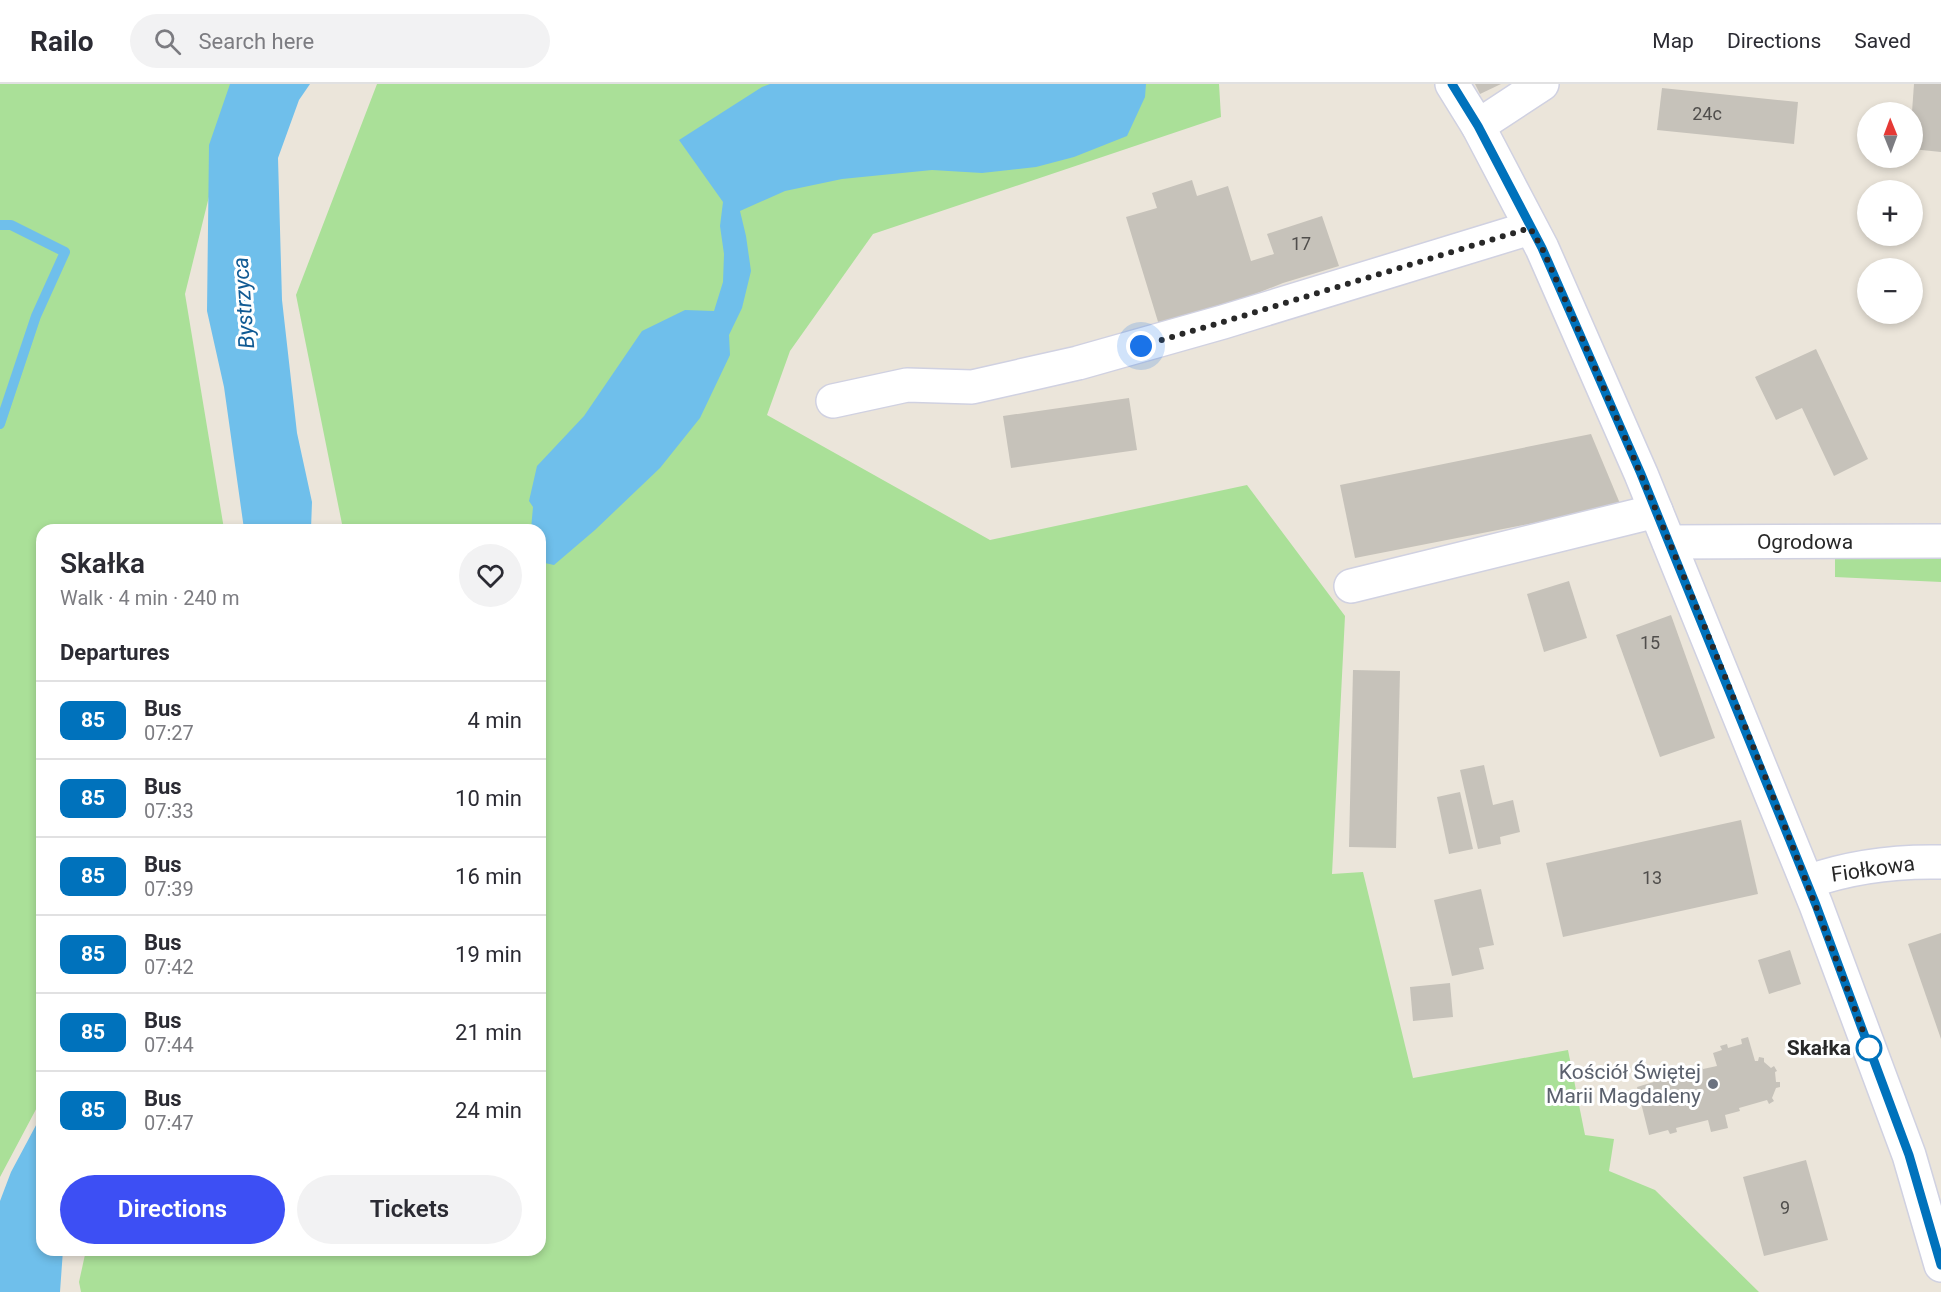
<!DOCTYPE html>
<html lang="en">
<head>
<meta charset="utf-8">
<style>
	body { margin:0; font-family:Roboto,sans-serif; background:#f2f2f3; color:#2b2b33; height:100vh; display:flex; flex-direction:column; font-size:22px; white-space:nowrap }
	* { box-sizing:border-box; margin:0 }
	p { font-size:20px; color:#7c7c81 }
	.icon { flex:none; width:33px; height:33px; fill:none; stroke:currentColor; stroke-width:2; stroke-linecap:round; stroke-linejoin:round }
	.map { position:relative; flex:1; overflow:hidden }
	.drawer { position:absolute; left:36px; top:440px; width:510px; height:732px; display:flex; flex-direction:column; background:#fff; border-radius:18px; box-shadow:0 3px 9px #0003 }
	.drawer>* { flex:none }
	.badge { padding:0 12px; border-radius:9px; font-size:21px; line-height:39px }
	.needle { width:39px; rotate:359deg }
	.fabs { position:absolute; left:1857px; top:18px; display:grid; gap:12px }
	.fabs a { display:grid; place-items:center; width:66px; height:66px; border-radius:50%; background:#fff; box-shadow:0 3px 9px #0003; font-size:30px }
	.you { position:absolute; width:30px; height:30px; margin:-15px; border:4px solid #fff; border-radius:50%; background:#1a73e8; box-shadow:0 0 0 9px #1a73e833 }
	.map>.badge { position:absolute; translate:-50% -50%; box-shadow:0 0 0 3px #fff }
	h2 { padding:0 24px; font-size:22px; line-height:54px }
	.round { display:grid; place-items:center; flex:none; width:63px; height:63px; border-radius:32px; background:#f2f2f3 }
	.summary { display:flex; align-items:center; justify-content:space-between; height:102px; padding:0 24px }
	h1 { font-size:28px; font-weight:600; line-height:45px }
	.cta { display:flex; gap:12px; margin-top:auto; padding:12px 24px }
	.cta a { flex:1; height:69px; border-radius:36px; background:#3d4ff4; color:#fff; font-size:24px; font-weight:600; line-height:69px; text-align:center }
	.cta a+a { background:#f2f2f3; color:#2b2b33 }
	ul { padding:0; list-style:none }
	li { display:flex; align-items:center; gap:18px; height:78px; padding:0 24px; border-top:2px solid #e1e1e2 }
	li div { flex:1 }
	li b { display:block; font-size:22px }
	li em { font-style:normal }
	li .badge { min-width:66px; font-weight:700; text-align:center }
	header { display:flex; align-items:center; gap:36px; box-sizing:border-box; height:84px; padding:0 30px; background:#fff; border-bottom:2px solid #e1e1e2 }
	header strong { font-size:28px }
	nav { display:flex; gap:33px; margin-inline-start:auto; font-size:21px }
	.search { width:420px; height:54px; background:#f2f2f3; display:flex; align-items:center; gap:15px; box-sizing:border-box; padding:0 21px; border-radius:33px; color:#7c7c81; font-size:22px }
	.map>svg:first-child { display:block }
	.green { fill:#aae098 }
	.water { fill:#6fbfeb }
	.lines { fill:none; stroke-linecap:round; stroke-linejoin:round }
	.stream { stroke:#6fbfeb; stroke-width:10 }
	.building { fill:#c6c2ba }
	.minor-casing { stroke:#d0d1e1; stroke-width:36 }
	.minor { stroke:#fff; stroke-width:33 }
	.line-casing { stroke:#fff; stroke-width:14 }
	.line { stroke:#0072bc; stroke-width:9 }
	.walk { stroke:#282828; stroke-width:6; stroke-dasharray:0 10.8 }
	.stop-dot { fill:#fff; stroke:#0072bc; stroke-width:3 }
	.worship-dot { fill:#6b7280; stroke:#fff; stroke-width:2 }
	.labels { text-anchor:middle; stroke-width:6; stroke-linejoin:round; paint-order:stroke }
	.number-label { font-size:18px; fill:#504e4c }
	.street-label { font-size:21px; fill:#282828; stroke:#fff }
	.stop-label { font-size:21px; font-weight:bold; fill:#282828; stroke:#fff; text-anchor:end }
	.worship-label { font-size:21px; fill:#5b616d; stroke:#fff; text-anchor:end }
	.water-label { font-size:22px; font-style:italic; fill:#115b94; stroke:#fff }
</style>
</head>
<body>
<header>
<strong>Railo</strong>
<div class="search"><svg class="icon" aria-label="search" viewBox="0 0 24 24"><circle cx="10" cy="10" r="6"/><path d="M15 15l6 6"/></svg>Search here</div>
<nav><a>Map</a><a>Directions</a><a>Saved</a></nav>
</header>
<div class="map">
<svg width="1941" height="1208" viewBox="0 0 1941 1208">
	<rect width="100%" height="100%" fill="#ebe5da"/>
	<g class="green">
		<polygon points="0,0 238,0 235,7 185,210 224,445 42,446 42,1014 0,1093"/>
		<polygon points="377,0 1219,0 1221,33 873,150 790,267 767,331 990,456 1247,401 1345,532 1332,790 1363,788 1413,994 1568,966 1585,1051 1614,1055 1609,1087 1655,1106 1759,1208 81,1208 79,1198 86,1166 540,1166 540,446 343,445 296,211"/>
		<polygon points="1835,466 1941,470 1941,498 1835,493"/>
	</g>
	<g class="water">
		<polygon points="230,0 310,0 299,16 278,74 282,216 297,349 312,418 311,445 244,445 224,303 207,227 209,61"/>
		<polygon points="770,0 1146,0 1145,13 1127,52 1074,73 1036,83 982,89 932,86 842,95 785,107 740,127 746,152 751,187 742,224 729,251 730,271 700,334 660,384 595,446 554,481 540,478 540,446 531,445 533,423 529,417 537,382 584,332 642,247 685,226 714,227 723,198 724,170 720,142 723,118 679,56 762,3"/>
		<polygon points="42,1030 42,1166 63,1166 60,1208 0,1208 0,1117 11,1088"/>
	</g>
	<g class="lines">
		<polyline class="stream" points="0,141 11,141 65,168 36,232 0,340"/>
	</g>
	<g class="building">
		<polygon points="1475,0 1501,0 1480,10"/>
		<polygon points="1914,0 1941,0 1941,68 1912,65 1912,28"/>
		<polygon points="1662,4 1798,18 1794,60 1657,46"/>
		<polygon points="1192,96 1197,112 1228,102 1251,177 1274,170 1267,150 1322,132 1339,182 1283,199 1230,220 1159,241 1126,133 1157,124 1152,109"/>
		<polygon points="1816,265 1868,375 1834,392 1802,324 1776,336 1755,293"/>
		<polygon points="1129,314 1137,366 1011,384 1003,332"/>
		<polygon points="1591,350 1621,422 1355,474 1340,401"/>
		<polygon points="1569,497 1587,554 1544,568 1527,510"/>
		<polygon points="1671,531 1715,654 1660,673 1616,551"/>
		<polygon points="1353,586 1400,587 1396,764 1349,763"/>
		<polygon points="1484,681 1493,721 1513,716 1520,748 1500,753 1501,760 1478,765 1460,686"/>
		<polygon points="1460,708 1473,765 1449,770 1437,713"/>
		<polygon points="1741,736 1758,810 1563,853 1546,779"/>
		<polygon points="1481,805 1494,861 1479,864 1484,885 1452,892 1434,816"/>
		<polygon points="1941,849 1941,955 1908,860"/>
		<polygon points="1790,866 1801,900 1769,910 1758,876"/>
		<polygon points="1450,899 1453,933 1413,937 1410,903"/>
		<polygon points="1748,953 1755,977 1758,977 1759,973 1764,974 1764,978 1771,984 1774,982 1777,987 1775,988 1776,998 1780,998 1780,1003 1776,1004 1772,1014 1774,1017 1769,1020 1767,1016 1739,1024 1740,1027 1725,1031 1728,1044 1711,1048 1708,1036 1676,1044 1677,1048 1670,1050 1668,1046 1649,1051 1637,1003 1657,997 1656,993 1663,991 1664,995 1696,987 1695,983 1701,981 1703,985 1717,982 1713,969 1722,966 1720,962 1727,960 1728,964 1742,960 1741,955"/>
		<polygon points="1806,1076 1828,1156 1764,1172 1743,1093"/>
	</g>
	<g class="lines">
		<defs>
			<g id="minor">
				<polyline points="1452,0 1478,42 1542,164 1641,390 1816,821 1909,1071 1941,1181"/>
				<polyline points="1478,42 1542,0"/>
				<polyline points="833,317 907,301 972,303 1078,279 1223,238 1530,144"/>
				<polyline points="1669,458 1941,457"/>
				<polyline points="1351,502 1656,427"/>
				<path d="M1807,798C1849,783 1896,777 1941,778"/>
			</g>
		</defs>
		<use href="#minor" class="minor-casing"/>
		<use href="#minor" class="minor"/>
	</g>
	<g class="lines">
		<defs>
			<polyline id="line" points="1452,0 1478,42 1542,164 1641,390 1816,821 1909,1071 1941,1181"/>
		</defs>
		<use href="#line" class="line-casing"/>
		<use href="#line" class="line"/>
		<path class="walk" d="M1141,262L1223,238L1530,144L1542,164C1660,428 1770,696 1870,966L1869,964"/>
	</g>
	<circle class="stop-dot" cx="1869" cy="964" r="12"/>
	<circle class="worship-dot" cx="1713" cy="1000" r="6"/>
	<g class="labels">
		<g class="number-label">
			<text x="1707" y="36">24c</text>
			<text x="1301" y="166">17</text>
			<text x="1650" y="565">15</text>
			<text x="1652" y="800">13</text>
			<text x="1785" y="1130">9</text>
		</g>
		<g class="street-label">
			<text x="1805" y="465">Ogrodowa</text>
			<text transform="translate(1873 785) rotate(-8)" y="7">Fiołkowa</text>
		</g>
		<g class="stop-label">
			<text x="1851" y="971">Skałka</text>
		</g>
		<g class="worship-label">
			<text x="1701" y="995">Kościół Świętej<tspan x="1701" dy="24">Marii Magdaleny</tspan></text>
		</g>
		<g class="water-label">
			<text transform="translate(243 219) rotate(-94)" y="8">Bystrzyca</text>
		</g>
	</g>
</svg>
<div class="fabs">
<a><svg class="needle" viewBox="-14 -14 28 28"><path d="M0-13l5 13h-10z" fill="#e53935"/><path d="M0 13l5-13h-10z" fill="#7c7c81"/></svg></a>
<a>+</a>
<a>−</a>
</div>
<div class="you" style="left:1141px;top:262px"></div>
<section class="drawer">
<div class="summary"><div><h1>Skałka</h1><p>Walk · 4 min · 240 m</p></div><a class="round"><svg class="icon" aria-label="heart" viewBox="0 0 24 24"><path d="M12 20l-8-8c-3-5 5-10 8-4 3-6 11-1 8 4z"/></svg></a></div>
<h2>Departures</h2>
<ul>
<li><span class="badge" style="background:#0072bc;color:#fff">85</span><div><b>Bus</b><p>07:27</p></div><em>4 min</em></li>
<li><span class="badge" style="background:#0072bc;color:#fff">85</span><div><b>Bus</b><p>07:33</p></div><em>10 min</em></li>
<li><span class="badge" style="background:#0072bc;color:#fff">85</span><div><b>Bus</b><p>07:39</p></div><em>16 min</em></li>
<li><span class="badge" style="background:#0072bc;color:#fff">85</span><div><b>Bus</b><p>07:42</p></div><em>19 min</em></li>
<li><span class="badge" style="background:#0072bc;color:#fff">85</span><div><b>Bus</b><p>07:44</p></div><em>21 min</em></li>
<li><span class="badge" style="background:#0072bc;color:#fff">85</span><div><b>Bus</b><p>07:47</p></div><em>24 min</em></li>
</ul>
<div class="cta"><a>Directions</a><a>Tickets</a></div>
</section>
</div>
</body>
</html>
